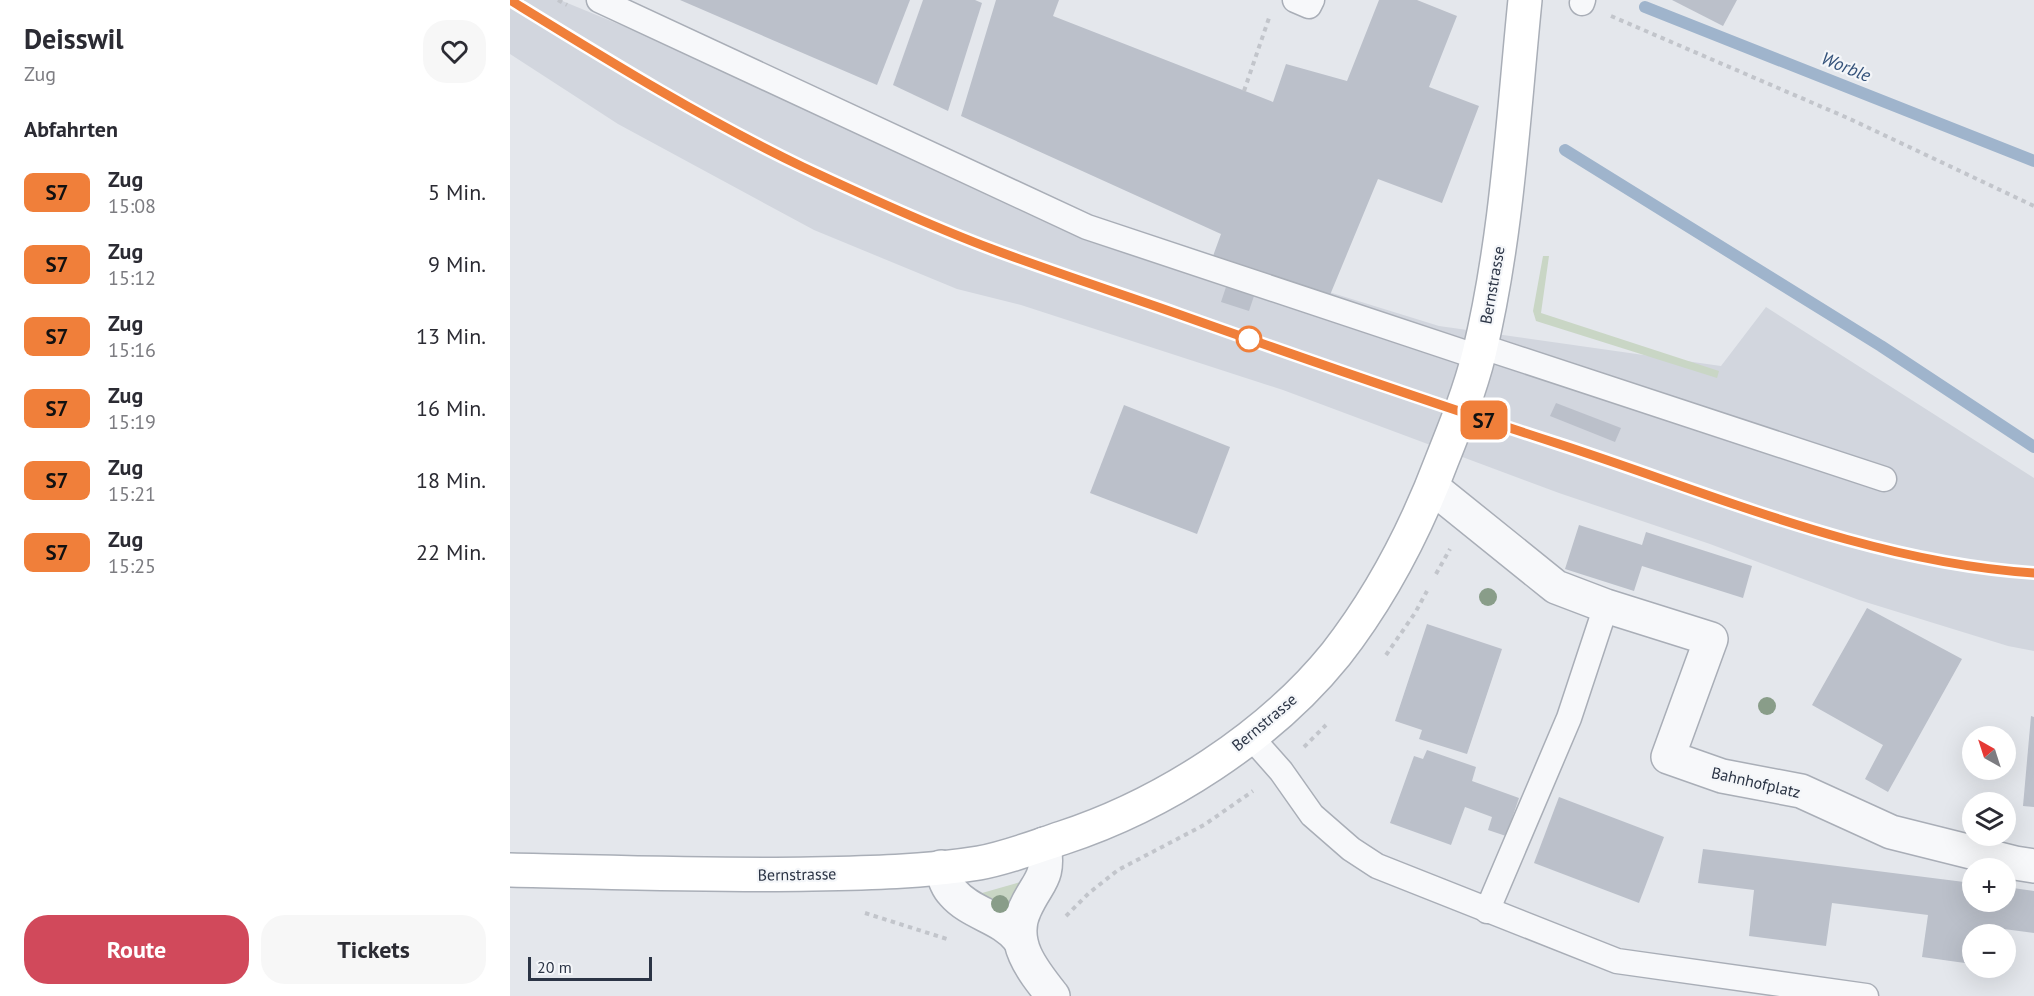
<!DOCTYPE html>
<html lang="de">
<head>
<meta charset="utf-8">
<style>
	body { margin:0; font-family:"PT Sans",sans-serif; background:#f7f7f7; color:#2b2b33; height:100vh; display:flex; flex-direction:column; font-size:22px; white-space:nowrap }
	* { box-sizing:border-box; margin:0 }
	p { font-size:20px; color:#7c7c81 }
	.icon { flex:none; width:33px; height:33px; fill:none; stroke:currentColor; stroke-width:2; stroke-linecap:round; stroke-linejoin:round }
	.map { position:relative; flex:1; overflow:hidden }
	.drawer { display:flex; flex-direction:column; background:#fff; width:510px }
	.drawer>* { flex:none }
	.badge { padding:0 12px; border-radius:9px; font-size:21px; line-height:39px }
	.needle { width:39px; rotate:321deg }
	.fabs { position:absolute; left:1452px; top:726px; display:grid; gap:12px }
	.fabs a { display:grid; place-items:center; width:54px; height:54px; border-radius:50%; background:#fff; box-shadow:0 6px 24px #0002; font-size:30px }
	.scale { position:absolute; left:18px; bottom:15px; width:124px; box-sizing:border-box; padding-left:6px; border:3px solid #2b3445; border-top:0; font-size:16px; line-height:21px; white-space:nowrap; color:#2b3445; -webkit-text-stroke:4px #f4f6f9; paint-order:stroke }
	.map>.badge { position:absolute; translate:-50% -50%; box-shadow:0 0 0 3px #fff }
	h2 { padding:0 24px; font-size:22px; line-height:54px }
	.round { display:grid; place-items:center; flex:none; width:63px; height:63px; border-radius:24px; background:#f7f7f7 }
	.overview { display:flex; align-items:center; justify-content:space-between; height:102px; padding:0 24px }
	h1 { font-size:28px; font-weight:700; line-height:45px }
	.button { display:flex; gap:12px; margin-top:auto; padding:12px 24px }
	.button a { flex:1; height:69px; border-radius:24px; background:#d1495b; color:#fff; font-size:24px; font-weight:700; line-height:69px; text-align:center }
	.button a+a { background:#f7f7f7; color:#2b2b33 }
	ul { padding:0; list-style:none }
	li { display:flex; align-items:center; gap:18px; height:72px; padding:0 24px }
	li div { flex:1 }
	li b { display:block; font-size:22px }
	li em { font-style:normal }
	li .badge { min-width:66px; font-weight:700; text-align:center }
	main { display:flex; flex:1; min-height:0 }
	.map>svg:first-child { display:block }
	.built { fill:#d2d6de }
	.green { fill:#c9d6c5 }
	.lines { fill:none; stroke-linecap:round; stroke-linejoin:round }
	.stream { stroke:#9fb4cc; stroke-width:12 }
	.building { fill:#bbc0ca }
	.lane-casing { stroke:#a9aeb7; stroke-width:27 }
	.street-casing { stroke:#a9aeb7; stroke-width:36 }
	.secondary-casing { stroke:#a9aeb7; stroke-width:36 }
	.path { stroke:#c2c5cb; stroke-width:4; stroke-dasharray:4.5 4.5; stroke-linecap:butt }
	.lane { stroke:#f7f8fa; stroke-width:24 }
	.street { stroke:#f7f8fa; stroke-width:33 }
	.secondary { stroke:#fff; stroke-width:33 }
	.rail-casing { stroke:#7d8696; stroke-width:7 }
	.rail { stroke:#f4f6f9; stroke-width:4.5; stroke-dasharray:14; stroke-linecap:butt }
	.tree { fill:#899d89 }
	.line-casing { stroke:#fff; stroke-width:14 }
	.line { stroke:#f07f3a; stroke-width:9 }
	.stop-dot { fill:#fff; stroke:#f07f3a; stroke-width:3 }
	.labels { text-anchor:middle; stroke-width:4.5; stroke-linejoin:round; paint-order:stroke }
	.street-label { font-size:16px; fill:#2b3445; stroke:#f4f6f9 }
	.water-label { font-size:18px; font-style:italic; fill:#34527a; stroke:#f4f6f9 }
</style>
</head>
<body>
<main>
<section class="drawer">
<div class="overview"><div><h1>Deisswil</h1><p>Zug</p></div><a class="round"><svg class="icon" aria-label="heart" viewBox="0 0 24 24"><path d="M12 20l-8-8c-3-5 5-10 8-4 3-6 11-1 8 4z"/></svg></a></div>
<h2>Abfahrten</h2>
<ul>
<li><span class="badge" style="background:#f07f3a;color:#111">S7</span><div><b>Zug</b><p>15:08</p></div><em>5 Min.</em></li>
<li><span class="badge" style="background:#f07f3a;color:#111">S7</span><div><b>Zug</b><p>15:12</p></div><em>9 Min.</em></li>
<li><span class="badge" style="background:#f07f3a;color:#111">S7</span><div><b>Zug</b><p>15:16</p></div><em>13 Min.</em></li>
<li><span class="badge" style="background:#f07f3a;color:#111">S7</span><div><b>Zug</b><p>15:19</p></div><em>16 Min.</em></li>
<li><span class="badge" style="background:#f07f3a;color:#111">S7</span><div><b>Zug</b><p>15:21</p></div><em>18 Min.</em></li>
<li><span class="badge" style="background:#f07f3a;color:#111">S7</span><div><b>Zug</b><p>15:25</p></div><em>22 Min.</em></li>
</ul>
<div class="button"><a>Route</a><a>Tickets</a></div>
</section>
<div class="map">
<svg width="1524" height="996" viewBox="0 0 1524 996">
	<rect width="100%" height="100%" fill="#e4e7ec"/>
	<polygon class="built" points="0,0 50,0 580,218 929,326 1211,366 1256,307 1524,478 1524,651 1498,646 1349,600 1200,544 1049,493 773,390 511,305 447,289 304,230 108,124 0,54"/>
	<g class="green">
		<polygon points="1033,256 1039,256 1031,313 1209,371 1207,378 1026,321 1023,311"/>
		<polygon points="514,881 503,926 465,895"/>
	</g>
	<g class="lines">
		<g class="stream">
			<polyline points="1135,7 1524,161"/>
			<polyline points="1055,150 1371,346 1524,447"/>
		</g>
	</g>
	<g class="building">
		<polygon points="170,0 400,0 367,85"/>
		<polygon points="413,0 465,0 472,3 438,111 383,85"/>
		<polygon points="486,0 549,0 543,16 763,102 776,64 837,81 869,0 907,0 947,16 919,87 969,106 932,203 868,179 820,295 703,256 711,234 451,116"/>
		<polygon points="1162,0 1227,0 1213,26"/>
		<polygon points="716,287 744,296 739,311 711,302"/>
		<polygon points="1046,403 1111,428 1105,442 1040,416"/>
		<polygon points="614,405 720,447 687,534 580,493"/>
		<polygon points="1069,525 1132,545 1136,532 1242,566 1233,598 1132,566 1124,591 1055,569"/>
		<polygon points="1357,608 1452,659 1378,792 1355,779 1373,745 1302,705"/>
		<polygon points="917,624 992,649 957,754 909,739 912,730 885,721"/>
		<polygon points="1521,716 1524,717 1524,807 1513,806"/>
		<polygon points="917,750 966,767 962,781 1009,798 996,836 978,830 982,817 955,807 941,845 880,823 904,756 913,759"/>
		<polygon points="1049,797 1154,837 1129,903 1024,863"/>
		<polygon points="1193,849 1462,883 1462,902 1496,902 1496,887 1524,891 1524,933 1494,929 1494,934 1462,934 1462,964 1412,957 1418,915 1322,903 1316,946 1239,936 1244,890 1188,883"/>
	</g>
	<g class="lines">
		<defs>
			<g id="lane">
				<polyline points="89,0 577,227 968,357"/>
				<polyline points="785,0 799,6 802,0"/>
				<polyline points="1072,3 1073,0"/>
				<polyline points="970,346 1374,479"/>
				<polyline points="740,736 771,771 802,815 841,849 867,866 1107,961 1356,996"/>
				<polyline points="977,911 1059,718 1096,606"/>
			</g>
			<g id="street">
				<polyline points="922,487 1046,587 1096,606 1201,639 1158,757 1212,776 1291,791 1381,832 1505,863 1524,866"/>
				<path d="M534,844C540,880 528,880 515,909C499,942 523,971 543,996"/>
				<path d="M431,867C434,876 436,886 443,893C461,914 492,917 509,939"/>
			</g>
			<path id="secondary" d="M0,870C101,872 201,876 302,874C358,873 414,872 469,863C497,858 525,847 552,838C653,805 759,737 826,654C872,595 906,529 932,460C946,425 960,390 969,354C997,238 1003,119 1015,0"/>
		</defs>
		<use href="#lane" class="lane-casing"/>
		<use href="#street" class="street-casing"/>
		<use href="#secondary" class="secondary-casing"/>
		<g class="path">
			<polyline points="48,0 57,5"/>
			<polyline points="1101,16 1340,119 1524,206"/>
			<polyline points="734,91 759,18"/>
			<polyline points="926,574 940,549"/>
			<polyline points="876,655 905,613 917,591"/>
			<polyline points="794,747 816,725"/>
			<polyline points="355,913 437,939"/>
			<polyline points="556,916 579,893 608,870 694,825 743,791"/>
		</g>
		<use href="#lane" class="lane"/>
		<use href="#street" class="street"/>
		<use href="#secondary" class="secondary"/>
		<defs>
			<polyline id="rail" points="0,0 146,90 289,165 357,196 479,248 951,412 1111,464 1288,526 1364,548 1431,562 1524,573"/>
		</defs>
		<use href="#rail" class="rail-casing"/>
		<use href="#rail" class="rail"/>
	</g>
	<g class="tree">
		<circle cx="978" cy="597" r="9"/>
		<circle cx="1257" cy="706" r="9"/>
		<circle cx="490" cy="904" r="9"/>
	</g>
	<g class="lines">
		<defs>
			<path id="line" d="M0,0C96,59 191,118 293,167C355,196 418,225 482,249C543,272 606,292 668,314C795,359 922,403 1049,444C1206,495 1358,562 1524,573"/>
		</defs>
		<use href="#line" class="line-casing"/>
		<use href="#line" class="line"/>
	</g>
	<circle class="stop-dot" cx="739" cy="339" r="12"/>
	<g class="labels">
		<g class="street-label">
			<text transform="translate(982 285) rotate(-80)" y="6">Bernstrasse</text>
			<text transform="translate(754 722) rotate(-40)" y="6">Bernstrasse</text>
			<text transform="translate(1246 782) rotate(13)" y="6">Bahnhofplatz</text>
			<text transform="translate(287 874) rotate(-1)" y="6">Bernstrasse</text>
		</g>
		<g class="water-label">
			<text transform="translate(1336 67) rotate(22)" y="6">Worble</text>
		</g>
	</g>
</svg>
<div class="fabs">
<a><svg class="needle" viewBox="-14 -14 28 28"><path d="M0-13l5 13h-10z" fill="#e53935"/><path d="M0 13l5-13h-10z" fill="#7c7c81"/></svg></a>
<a><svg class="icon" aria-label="layers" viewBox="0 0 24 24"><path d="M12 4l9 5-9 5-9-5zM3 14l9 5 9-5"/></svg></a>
<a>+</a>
<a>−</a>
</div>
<div class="scale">20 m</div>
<b class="badge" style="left:974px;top:420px;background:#f07f3a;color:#111">S7</b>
</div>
</main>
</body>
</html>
